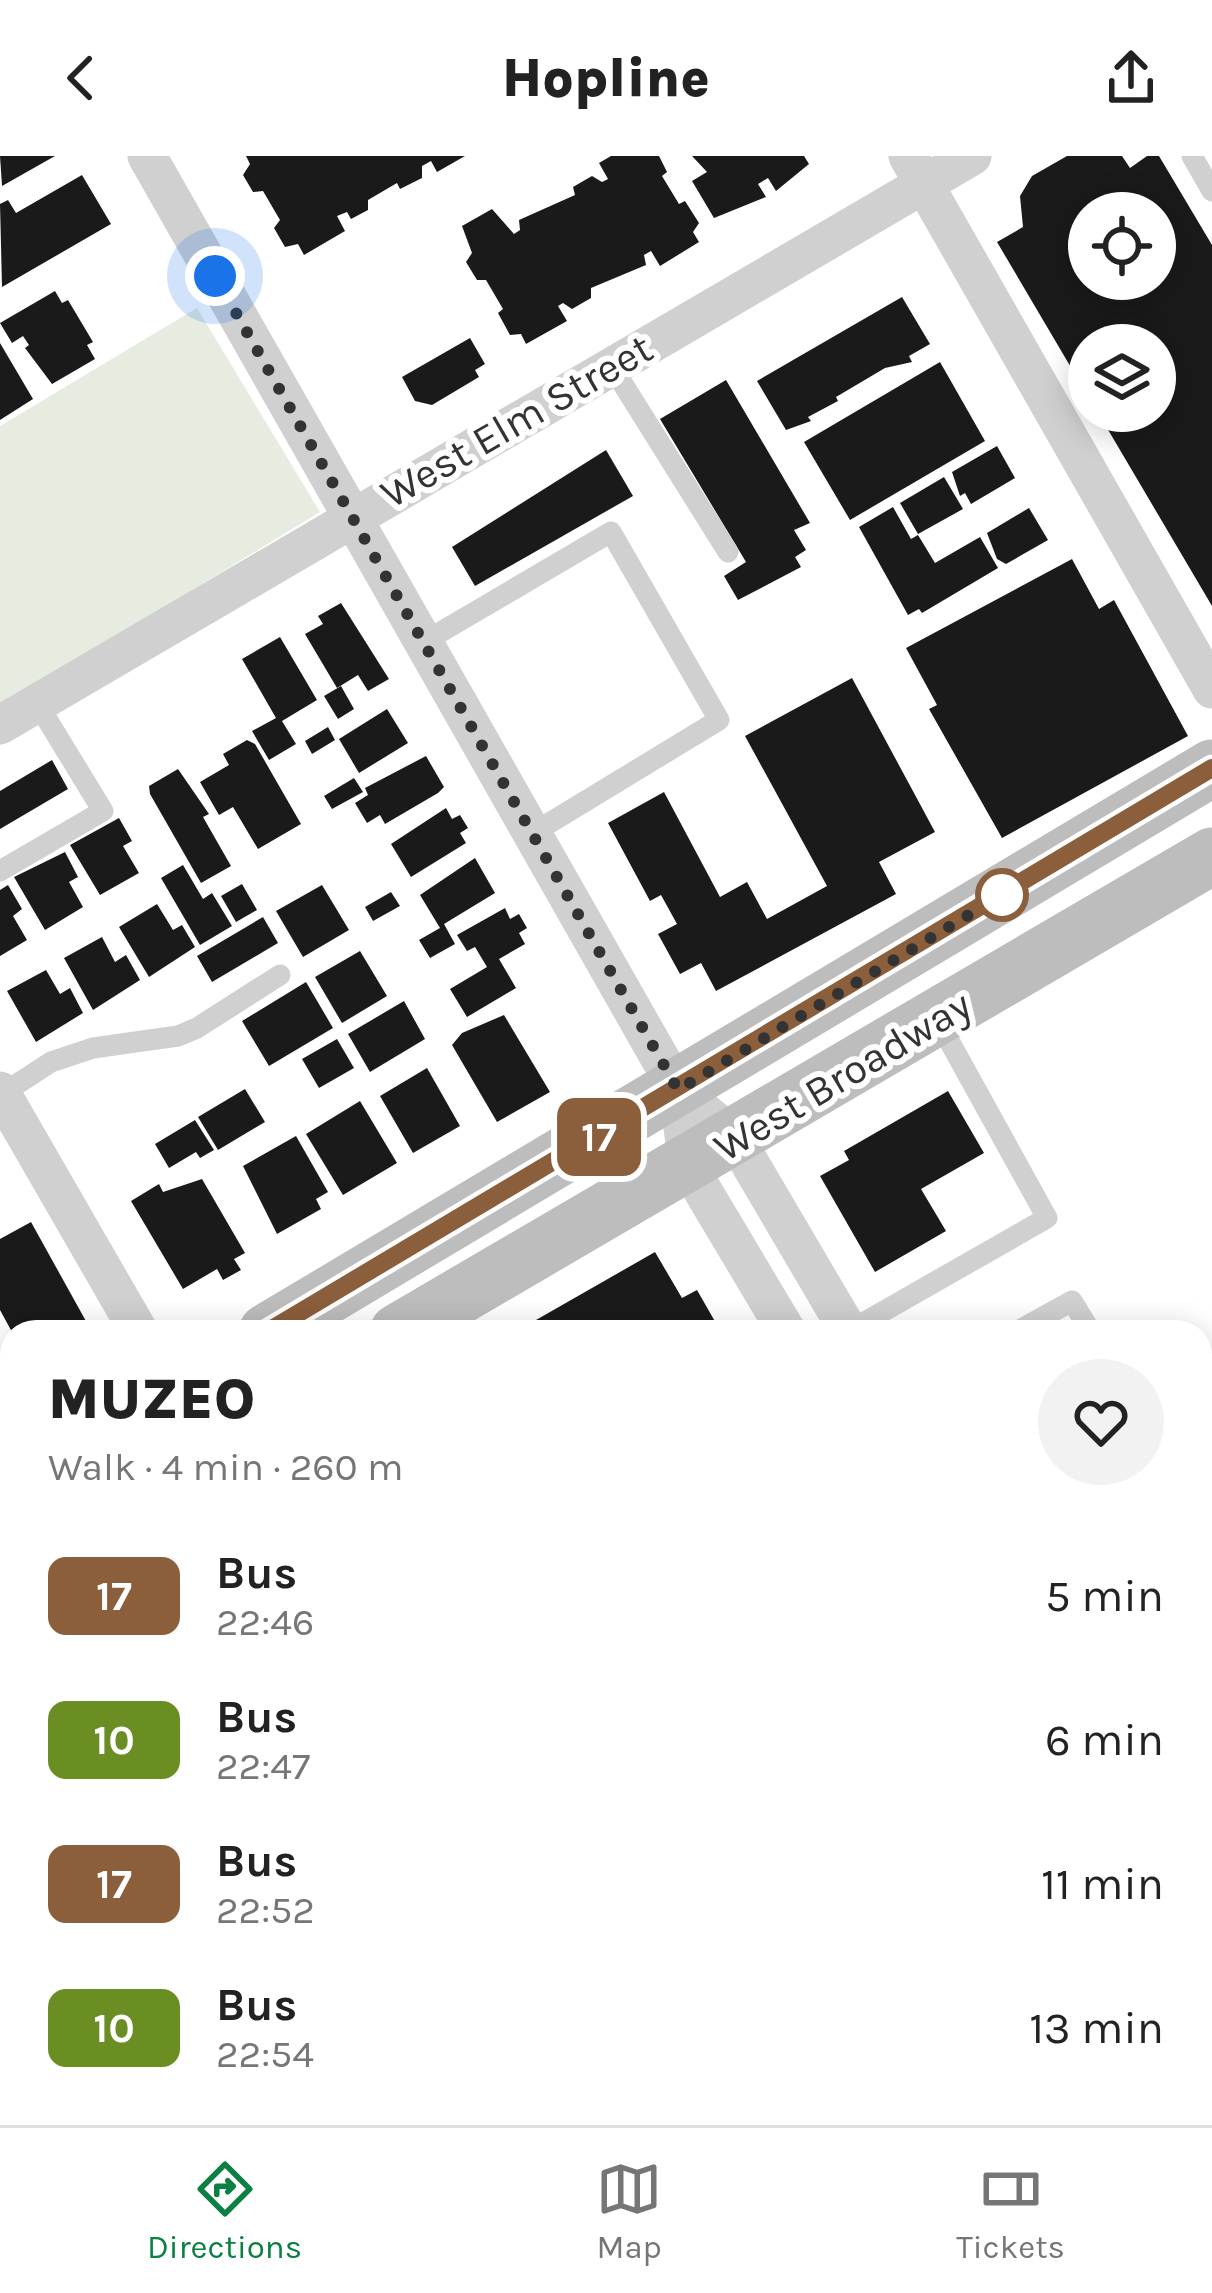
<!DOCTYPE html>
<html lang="en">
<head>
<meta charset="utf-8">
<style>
	body { margin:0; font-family:Karla,sans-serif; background:#f2f2f2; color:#222; height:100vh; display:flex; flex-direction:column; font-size:45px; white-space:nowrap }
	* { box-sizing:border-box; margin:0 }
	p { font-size:39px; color:#767676 }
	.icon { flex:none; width:66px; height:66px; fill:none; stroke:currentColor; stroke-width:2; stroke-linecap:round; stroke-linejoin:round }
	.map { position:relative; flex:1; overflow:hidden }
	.side { position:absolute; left:0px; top:1164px; width:1212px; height:807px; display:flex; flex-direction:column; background:#fff; border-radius:36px 36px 0 0; box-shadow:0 6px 30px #0003 }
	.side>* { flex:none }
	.badge { padding:0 24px; border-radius:18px; font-size:42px; line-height:78px }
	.fabs { position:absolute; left:1068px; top:36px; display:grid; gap:24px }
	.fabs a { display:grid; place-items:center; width:108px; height:108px; border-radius:50%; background:#fff; box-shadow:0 6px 30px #0003; font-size:60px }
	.you { position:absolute; width:60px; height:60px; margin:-30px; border:9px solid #fff; border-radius:50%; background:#1a73e8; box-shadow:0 0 0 18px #1a73e833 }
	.map>.badge { position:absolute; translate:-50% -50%; box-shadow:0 0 0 6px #fff }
	.round { display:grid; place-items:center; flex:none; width:126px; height:126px; border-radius:63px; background:#f2f2f2 }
	.overview { display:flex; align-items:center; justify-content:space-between; height:204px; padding:0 48px }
	h1 { font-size:57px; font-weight:800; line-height:90px }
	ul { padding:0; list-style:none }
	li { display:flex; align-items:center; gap:36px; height:144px; padding:0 48px }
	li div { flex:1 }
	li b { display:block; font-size:45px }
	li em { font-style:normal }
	li .badge { min-width:132px; font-weight:700; text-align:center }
	header { display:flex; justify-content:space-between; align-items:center; height:156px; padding:0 48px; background:#fff; font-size:54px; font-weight:800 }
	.dock { display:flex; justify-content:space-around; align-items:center; height:168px; border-top:3px solid #e0e0e0; background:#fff; font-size:33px; color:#767676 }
	.dock a { display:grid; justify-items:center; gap:6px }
	.dock .selected { color:#0b8043 }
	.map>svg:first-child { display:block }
	.green { fill:#e6ecdf }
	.building { fill:#1a1a1a; fill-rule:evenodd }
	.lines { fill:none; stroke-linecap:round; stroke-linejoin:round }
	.path { stroke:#cdcdcd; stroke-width:6; stroke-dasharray:6 6; stroke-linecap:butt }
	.service { stroke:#d0d0d0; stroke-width:21 }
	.minor { stroke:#d0d0d0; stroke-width:39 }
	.secondary { stroke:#bdbdbd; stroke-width:57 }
	.line-casing { stroke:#fff; stroke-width:27 }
	.line { stroke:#8b5e3c; stroke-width:18 }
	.walk { stroke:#333; stroke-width:12; stroke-dasharray:0 21.6 }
	.stop-dot { fill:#fff; stroke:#8b5e3c; stroke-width:6 }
	.labels { text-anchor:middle; stroke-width:12; stroke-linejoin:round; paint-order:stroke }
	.street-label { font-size:42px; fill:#333; stroke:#fff }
</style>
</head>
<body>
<header><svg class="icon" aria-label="back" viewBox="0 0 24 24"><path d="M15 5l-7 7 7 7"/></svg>Hopline<svg class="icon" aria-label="share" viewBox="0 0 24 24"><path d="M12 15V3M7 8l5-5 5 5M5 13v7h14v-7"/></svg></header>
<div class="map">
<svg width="1212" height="1969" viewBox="0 0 1212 1969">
	<rect width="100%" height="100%" fill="#fff"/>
	<polygon class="green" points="197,152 320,356 0,551 0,270"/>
	<g class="building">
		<polygon points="0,0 55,0 2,30"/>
		<polygon points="246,0 465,0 437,16 431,5 422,10 422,22 400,33 397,27 368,44 368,54 351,63 347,56 337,60 345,75 304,99 298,88 285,91 274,72 280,64 263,35 253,36 243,19 250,8"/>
		<polygon points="611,0 659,0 667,16 662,20 679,48 685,45 699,67 693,76 699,86 660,110 651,95 644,99 646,109 591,132 591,142 572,153 563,147 558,150 567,165 526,188 521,178 510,179 498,157 503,153 486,124 477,124 466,106 472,97 462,70 492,53 514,78 520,74 519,64 575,39 573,31 592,20 602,26 608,23 599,7"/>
		<polygon points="692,0 804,0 809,8 776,35 768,22 758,28 766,41 714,62 692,25 707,16"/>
		<path d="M1067,0H1122L1130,12L1147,0H1159L1212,89V450L1097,255H1155V189H1089V242L997,86L1023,71L1020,40L1032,20ZM1089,57H1155V123H1089Z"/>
		<polygon points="82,19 111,68 2,131 0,48 8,44 16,57"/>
		<polygon points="55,135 62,147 68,144 93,186 87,189 95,203 52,228 25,192 29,189 23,180 12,187 0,167"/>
		<polygon points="902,141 930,188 909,200 912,206 885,212 836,241 838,245 808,261 811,265 786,274 757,225"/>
		<polygon points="470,182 485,208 475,214 479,221 432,249 415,245 402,221"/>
		<polygon points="0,187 33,243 0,264"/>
		<polygon points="940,206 985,285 850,364 804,286"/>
		<polygon points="726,224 810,367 794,374 806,394 795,401 801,411 738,444 724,420 746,406 660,263"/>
		<polygon points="997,290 1015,322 971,348 965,337 960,340 952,316"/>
		<polygon points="606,294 633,340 475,430 452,391"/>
		<polygon points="944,321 963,353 918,378 900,347"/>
		<polygon points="893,351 911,383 918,379 935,407 980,381 998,412 922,457 919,453 908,459 859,371"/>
		<polygon points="1029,352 1048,384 1006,408 997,403 987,377"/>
		<polygon points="1072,403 1099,453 1114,444 1188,580 1002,682 929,553 937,549 906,492"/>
		<polygon points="341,447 389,523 368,535 358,519 337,532 305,478 323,468 318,460"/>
		<polygon points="280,481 317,544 282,565 296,588 269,604 252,575 276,562 242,503"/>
		<polygon points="852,522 935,676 879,706 896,738 716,835 701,807 680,818 658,778 677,768 661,739 650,745 608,667 664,636 720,741 747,726 767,763 827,730 745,580"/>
		<polygon points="341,530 354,553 338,563 324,540"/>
		<polygon points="387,553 408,587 359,617 339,583"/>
		<polygon points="328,571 335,584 312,598 305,585"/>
		<polygon points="247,584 255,588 301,668 258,693 233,651 219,659 200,626 229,609 223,598"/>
		<polygon points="426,600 444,631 438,637 385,668 380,659 367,667 355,647 368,639 365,632"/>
		<polygon points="52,604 68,633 0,673 0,635"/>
		<polygon points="178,613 209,658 203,661 231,710 201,727 150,638 149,630"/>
		<polygon points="354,622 363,636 332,653 324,640"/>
		<polygon points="446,652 452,663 460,659 468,672 460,677 466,687 411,721 391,688"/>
		<polygon points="119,662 132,685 123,690 139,717 100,739 70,689"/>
		<polygon points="65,696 78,721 69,726 83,751 45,774 14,721"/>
		<polygon points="475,702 495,737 444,768 455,788 430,802 419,784 440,772 420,739"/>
		<polygon points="183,709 203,743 212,737 232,770 200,789 161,722"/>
		<polygon points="242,728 257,754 236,766 221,740"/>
		<polygon points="8,729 22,753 13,760 27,784 0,800 0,734"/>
		<polygon points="322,729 349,774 303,801 276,755"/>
		<polygon points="391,736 400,750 373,765 365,751"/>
		<polygon points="157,748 173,774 182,769 195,791 149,821 119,771"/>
		<polygon points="505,752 510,763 519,758 527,772 519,777 525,788 499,803 516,832 467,861 450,833 487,811 475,791 467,795 457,779"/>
		<polygon points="263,761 278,787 212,826 197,800"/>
		<polygon points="102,781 115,806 126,799 140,824 93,854 64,802"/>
		<polygon points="360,795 387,840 342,867 315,821"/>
		<polygon points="46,814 60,838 70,832 83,857 36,886 7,835"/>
		<polygon points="306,826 333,872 269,910 242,865"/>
		<polygon points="404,845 425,883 370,916 348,878"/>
		<polygon points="504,859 550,936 497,966 452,889 462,877"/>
		<polygon points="337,883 354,912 319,932 302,903"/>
		<polygon points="427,912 460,970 413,997 380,940"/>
		<polygon points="245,933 265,966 218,994 198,961"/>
		<polygon points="948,935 984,997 921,1033 946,1075 875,1116 820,1020 849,1004 844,995"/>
		<polygon points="360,945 397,1007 343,1039 306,978"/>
		<polygon points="195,964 214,994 200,1002 196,996 169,1012 155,988"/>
		<polygon points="296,980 328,1036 316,1043 321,1053 277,1078 243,1010"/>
		<polygon points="202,1023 245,1097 234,1103 241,1114 223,1124 217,1113 183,1133 131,1045 159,1028 163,1036"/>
		<polygon points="31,1066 92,1176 12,1176 0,1154 0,1083"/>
		<polygon points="655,1096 682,1142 697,1134 721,1176 515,1176"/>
		<polygon points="12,1456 12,1626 0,1634 0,1463"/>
		<polygon points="12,1762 12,1855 0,1835 0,1769"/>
		<polygon points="317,1959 534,1959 540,1969 300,1969"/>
		<polygon points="965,1959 1065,1959 1070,1969 947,1969"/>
	</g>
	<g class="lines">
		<g class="path">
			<polyline points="0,1757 12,1750"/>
			<polyline points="546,1959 552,1969"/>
			<polyline points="649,1959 655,1969"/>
			<polyline points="0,1961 5,1969"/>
		</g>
		<g class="service">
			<polyline points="1192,0 1212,35"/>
			<polyline points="611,209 728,396"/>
			<polyline points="422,487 611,376 719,564 533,677"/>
			<polyline points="0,715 103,655 37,547"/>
			<polyline points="2,938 51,906 93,892 178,880 197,872 280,819"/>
			<polyline points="849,1175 1047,1062 937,863"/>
			<polyline points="1016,1176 1072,1145 1091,1176"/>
		</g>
		<g class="minor">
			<polyline points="147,0 678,934 735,982 849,1176"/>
			<polyline points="908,0 1212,533"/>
			<polyline points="0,569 972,0"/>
			<polyline points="678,934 688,1010 787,1176"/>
			<polyline points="0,935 139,1176"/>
			<polyline points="1200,1363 1212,1356"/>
			<polyline points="1200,1735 1212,1753"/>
			<polyline points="1200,1819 1212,1832"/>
			<polyline points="169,1969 187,1959"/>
			<polyline points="840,1969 857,1959"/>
		</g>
		<g class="secondary">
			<polyline points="267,1176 1212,612"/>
			<polyline points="398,1176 1212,700"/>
			<polyline points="0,1344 12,1332"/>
			<polyline points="0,1391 12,1386"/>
		</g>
	</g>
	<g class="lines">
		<defs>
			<polyline id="line" points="267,1176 1212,612"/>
		</defs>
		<use href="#line" class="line-casing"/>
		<use href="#line" class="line"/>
		<polyline class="walk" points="215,120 678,934 1002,739"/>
	</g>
	<circle class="stop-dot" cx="1002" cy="739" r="24"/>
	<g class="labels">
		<g class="street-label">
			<text transform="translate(516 264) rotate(-30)" y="15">West Elm Street</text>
			<text transform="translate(842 919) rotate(-31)" y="15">West Broadway</text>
		</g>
	</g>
</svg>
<div class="fabs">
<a><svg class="icon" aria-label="locate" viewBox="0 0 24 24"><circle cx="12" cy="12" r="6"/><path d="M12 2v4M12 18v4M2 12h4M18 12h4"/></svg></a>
<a><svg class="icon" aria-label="layers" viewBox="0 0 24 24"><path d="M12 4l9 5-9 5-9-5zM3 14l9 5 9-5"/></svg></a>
</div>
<div class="you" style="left:215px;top:120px"></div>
<b class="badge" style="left:599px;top:981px;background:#8b5e3c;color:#fff">17</b>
<section class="side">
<div class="overview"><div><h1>MUZEO</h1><p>Walk · 4 min · 260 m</p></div><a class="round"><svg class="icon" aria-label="heart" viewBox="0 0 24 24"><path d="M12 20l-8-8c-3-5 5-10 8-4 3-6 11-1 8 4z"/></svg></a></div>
<ul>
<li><span class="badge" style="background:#8b5e3c;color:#fff">17</span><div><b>Bus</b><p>22:46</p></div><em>5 min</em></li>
<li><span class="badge" style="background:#6b8e23;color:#fff">10</span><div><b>Bus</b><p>22:47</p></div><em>6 min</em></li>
<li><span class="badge" style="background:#8b5e3c;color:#fff">17</span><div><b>Bus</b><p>22:52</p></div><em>11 min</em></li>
<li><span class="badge" style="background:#6b8e23;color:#fff">10</span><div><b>Bus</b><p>22:54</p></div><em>13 min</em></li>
</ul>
</section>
</div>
<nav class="dock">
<a class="selected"><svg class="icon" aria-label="directions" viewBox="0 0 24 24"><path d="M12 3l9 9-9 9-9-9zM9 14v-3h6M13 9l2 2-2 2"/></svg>Directions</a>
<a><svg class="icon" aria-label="map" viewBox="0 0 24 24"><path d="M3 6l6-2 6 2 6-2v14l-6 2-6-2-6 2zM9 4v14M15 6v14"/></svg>Map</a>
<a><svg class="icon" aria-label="tickets" viewBox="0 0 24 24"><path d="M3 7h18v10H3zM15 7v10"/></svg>Tickets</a>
</nav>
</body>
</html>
